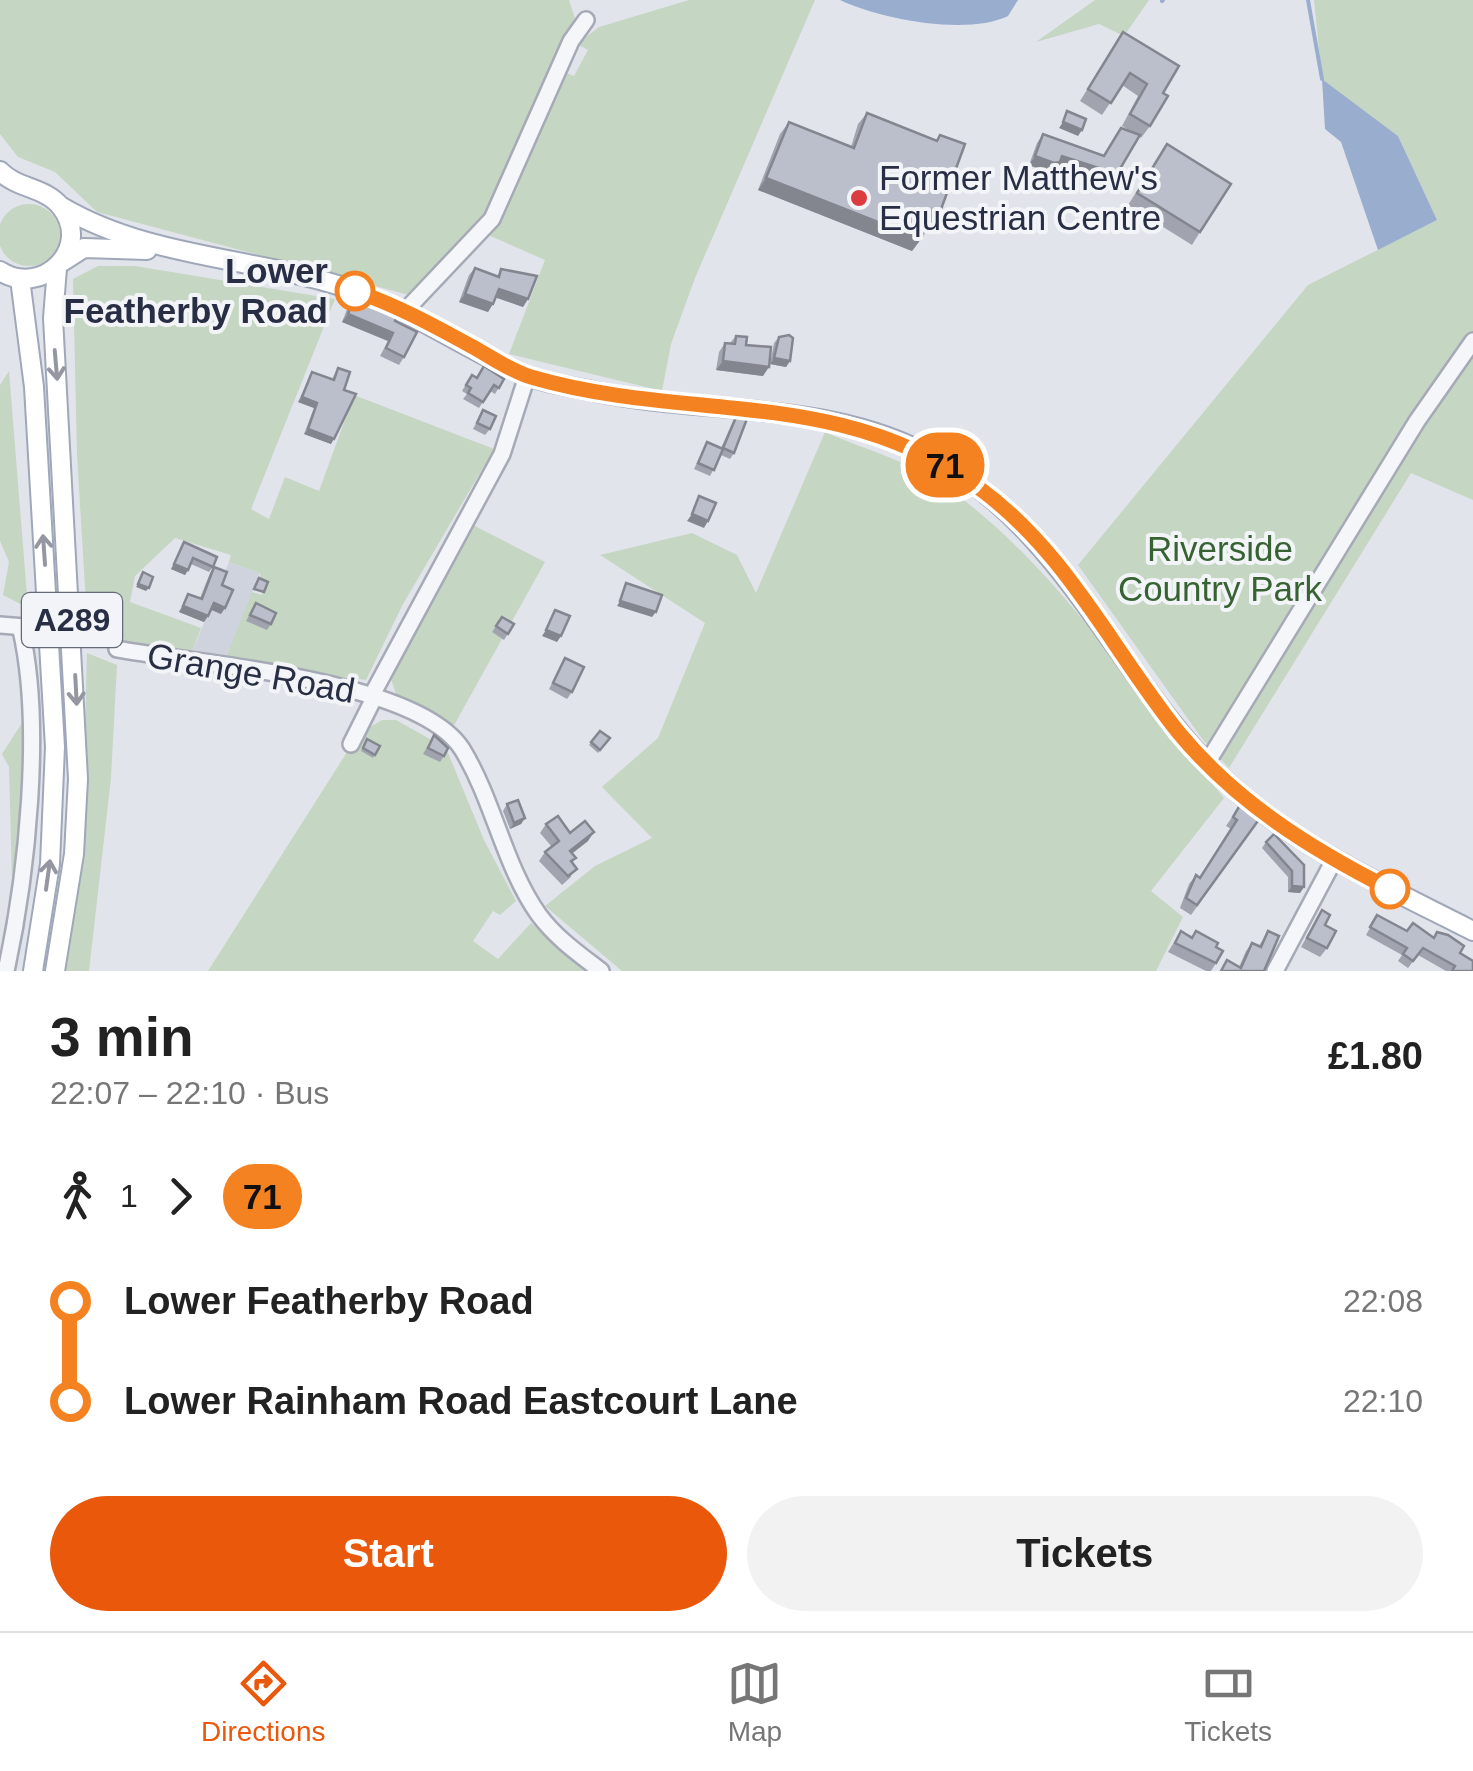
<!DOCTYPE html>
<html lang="en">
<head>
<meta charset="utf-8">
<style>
	body { margin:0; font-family:Arial,sans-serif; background:#f2f2f2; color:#222; height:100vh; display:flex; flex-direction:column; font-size:38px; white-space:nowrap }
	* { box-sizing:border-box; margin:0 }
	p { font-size:32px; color:#767676 }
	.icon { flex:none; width:55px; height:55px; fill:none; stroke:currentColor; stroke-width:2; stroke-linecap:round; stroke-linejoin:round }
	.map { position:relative; height:971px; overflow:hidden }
	.sheet { display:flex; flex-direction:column; background:#fff; flex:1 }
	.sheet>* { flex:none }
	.badge { padding:0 20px; border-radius:32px; font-size:35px; line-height:65px }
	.map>.badge { position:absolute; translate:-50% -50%; box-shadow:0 0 0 5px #fff }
	.legs { display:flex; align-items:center; gap:15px; height:110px; padding:0 50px; font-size:32px }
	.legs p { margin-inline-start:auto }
	.headline { display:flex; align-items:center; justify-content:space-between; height:170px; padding:0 50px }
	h1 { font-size:55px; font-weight:600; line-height:75px }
	.button { display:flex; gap:20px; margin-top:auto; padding:20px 50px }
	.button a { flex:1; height:115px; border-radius:60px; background:#ea580c; color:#fff; font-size:40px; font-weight:600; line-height:115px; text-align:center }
	.button a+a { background:#f2f2f2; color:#222 }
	ul { padding:0 50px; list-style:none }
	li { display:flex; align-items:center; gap:35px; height:100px; font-size:38px }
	li i { display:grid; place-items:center; width:15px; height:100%; margin:0 12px; background:currentColor }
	li i::after { content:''; width:25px; height:25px; margin:-12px; border:8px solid; border-radius:50%; background:#fff }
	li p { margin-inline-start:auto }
	li:first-child i { background:linear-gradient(#0000 50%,currentColor 0) }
	li:last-child i { background:linear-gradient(currentColor 50%,#0000 0) }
	.tabs { display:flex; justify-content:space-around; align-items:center; height:140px; border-top:2px solid #e0e0e0; background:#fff; font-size:28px; color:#767676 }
	.tabs a { display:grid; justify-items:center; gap:5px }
	.tabs .active { color:#ea580c }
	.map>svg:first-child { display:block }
	.built { fill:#cfd3de }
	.green { fill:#c5d6c2 }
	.water { fill:#99adcf }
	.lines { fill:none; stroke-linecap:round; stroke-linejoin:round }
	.stream { stroke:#99adcf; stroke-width:4 }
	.minor-casing { stroke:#a6aab7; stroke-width:20 }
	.major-casing { stroke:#9fa7b9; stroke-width:22 }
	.minor { stroke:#f5f6f9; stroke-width:15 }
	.major { stroke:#fff; stroke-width:18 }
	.wall { fill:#a1a4af }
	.shaded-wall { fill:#83868f }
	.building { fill:#bbbfcc; stroke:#83868f; stroke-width:2.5 }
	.oneway { stroke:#9497a2 }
	.line-1-casing { stroke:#fff; stroke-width:22 }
	.line-1 { stroke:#f58220; stroke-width:15 }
	.poi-dot { fill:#dc3b40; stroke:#f2f4f8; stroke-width:4 }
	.stop-1-dot { fill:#fff; stroke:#f58220; stroke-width:5 }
	.labels { text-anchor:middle; stroke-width:8; stroke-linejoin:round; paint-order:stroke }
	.shield { fill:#f2f4f8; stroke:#656a7b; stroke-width:2.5 }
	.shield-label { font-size:32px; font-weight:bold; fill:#282f45 }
	.poi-label { font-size:35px; fill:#282f45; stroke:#f2f4f8; text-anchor:start }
	.stop-label { font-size:35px; font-weight:bold; fill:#282f45; stroke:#f2f4f8; text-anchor:end }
	.park-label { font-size:35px; fill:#376333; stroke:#f2f4f8 }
	.street-label { font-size:35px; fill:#282f45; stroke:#f2f4f8 }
</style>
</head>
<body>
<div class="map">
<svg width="1473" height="971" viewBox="0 0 1473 971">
	<rect width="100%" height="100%" fill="#e2e4ec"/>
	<polygon class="built" points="229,562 260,573 224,662 190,657"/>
	<g class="green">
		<polygon points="0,0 569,0 576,22 487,215 409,295 97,212 55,172 18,157 0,134"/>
		<polygon points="689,0 815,0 695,278 671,344 662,391 509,354 545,260 486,234 493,231 563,72 574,76 588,50 577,44 599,27"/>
		<polygon points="1095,0 1149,0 1124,36 1099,24 1036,42"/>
		<polygon points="1314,0 1473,0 1473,500 1411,473 1229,768 1203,740 1078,565 1308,285 1437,220 1398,136 1322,79"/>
		<circle cx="29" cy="235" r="31"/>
		<polygon points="98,266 135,266 335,299 251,509 269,519 285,477 319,491 354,395 494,449 403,604 366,680 224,662 252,592 262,595 260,573 229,562 231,555 175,538 135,576 130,602 201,628 190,657 88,636 77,455 73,279"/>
		<polygon points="9,371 28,608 3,595 9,562 0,541 0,385"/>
		<path d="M825,432C861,448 905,460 937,481C1051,556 1136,694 1224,798L1151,891L1183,917L1156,971H622L545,906L595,866L652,838L602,787L658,738L705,623L600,555L692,533L737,555L756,593Z"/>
		<polygon points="471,524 545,562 453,727 396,694 390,676"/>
		<polygon points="87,653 117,665 111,778 89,971 61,971 84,769"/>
		<polygon points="24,720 26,770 18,879 12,879 9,767 2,754"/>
		<polygon points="382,720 396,720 446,748 484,840 516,901 500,915 493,911 473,941 498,959 531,923 587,971 208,971 349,749 356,752 370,727"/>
	</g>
	<g class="water">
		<path d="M840,0H1018L1008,16C967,36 879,19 840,0Z"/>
		<polygon points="1322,79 1398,136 1437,220 1378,250 1341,142 1325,129"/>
	</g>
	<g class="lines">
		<g class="stream">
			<polyline points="1308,0 1322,79"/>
			<polyline points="1162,1 1163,0"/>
		</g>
		<defs>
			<g id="minor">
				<polyline points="405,311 492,219 571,41 586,20"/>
				<polyline points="0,625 25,627 21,629"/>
				<path d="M117,649C197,664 417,679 462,749C494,801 504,866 539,915C556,938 579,954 601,971"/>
				<polyline points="372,695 502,454 527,376"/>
				<polyline points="351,744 375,696"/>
				<polyline points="1207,763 1417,421 1473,341"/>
				<path d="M6,971C27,875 43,725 21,630"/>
				<polyline points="1275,971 1334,860"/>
			</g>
			<g id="major">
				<path d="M0,171C17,189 46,187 61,207C93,248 42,298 0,271"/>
				<path d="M62,207C149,258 253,257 347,288C411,309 464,349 525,375C547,384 574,387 597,392C705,414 820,401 921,451C1054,518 1107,655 1203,759C1278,839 1377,882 1473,931"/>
				<polyline points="62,262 84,248 147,250"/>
				<polyline points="20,279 34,387 55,747 50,864 33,971"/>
				<polyline points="55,971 74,854 78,779 53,318 57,268"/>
			</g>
		</defs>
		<use href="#minor" class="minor-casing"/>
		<use href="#major" class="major-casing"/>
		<use href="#minor" class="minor"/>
		<use href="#major" class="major"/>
	</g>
	<g class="wall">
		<polygon points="1123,32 1163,93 1150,126 1141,138 1139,136 1111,183 1058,166 1054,171 1047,172 1029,165 1037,143 1043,134 1104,155 1132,132 1122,126 1138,96 1122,85 1102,115 1080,101"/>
		<polygon points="867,113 935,141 940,135 932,223 928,222 921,239 912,251 758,190 780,134 789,122 851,147 858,124"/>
		<polygon points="1167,144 1200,232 1192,245 1128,205"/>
		<polygon points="475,268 497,276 501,269 528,299 523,307 496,297 488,312 459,302 469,275"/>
		<polygon points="355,294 395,321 404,357 399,365 380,356 388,341 342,322 350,302"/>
		<polygon points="736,336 746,345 763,376 716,370 719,352 725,343 730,343"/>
		<polygon points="779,337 790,361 786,367 770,364 774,343"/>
		<polygon points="338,368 344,390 331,444 304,434 314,408 298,402 312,372 332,379"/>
		<polygon points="477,377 504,379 495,394 490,391 479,408 463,399 467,394 462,391 468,381"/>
		<polygon points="483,410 490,429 485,435 473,429"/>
		<polygon points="737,415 734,453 730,459 721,455 710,476 694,469 707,442 721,448 733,421"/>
		<polygon points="184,542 213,567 209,572 191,564 185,575 171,569"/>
		<polygon points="214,567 222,585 221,614 211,610 204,622 179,612 188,594 200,598 210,573"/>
		<polygon points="256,603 271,624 267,630 246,621"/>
		<polygon points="502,617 514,624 504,640 492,632"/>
		<polygon points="565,658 572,692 567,699 549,689"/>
		<polygon points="600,731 610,738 598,753 589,745"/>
		<polygon points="434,735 444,756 440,762 423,754"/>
		<polygon points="367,739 380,746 373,758 361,751"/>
		<polygon points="507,804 525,818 521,824 510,829 503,811"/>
		<polygon points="1240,805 1260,818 1191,915 1180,908 1189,884 1196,875 1200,878 1231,829 1226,826"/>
		<polygon points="546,824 588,841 572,853 576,858 572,863 571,877 562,885 539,861 545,852 552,847 540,833"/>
		<polygon points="1266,842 1304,865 1304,887 1300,893 1288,892 1288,877 1262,848"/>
		<polygon points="1322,910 1327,948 1320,957 1301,947"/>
		<polygon points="1377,915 1407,931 1434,938 1460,953 1473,971 1446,971 1418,955 1408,968 1398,961 1402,955 1366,935"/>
		<polygon points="1181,931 1216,947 1216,963 1211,971 1206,971 1168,952"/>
		<polygon points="1268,931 1264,971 1239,967 1246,951 1252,943 1259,946"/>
	</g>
	<g class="shaded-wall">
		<polygon points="1063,122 1082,130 1078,136 1059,128"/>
		<polygon points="1035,156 1062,156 1117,174 1111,183 1058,166 1054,171 1047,172 1029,165"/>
		<polygon points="766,178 921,239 912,251 758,190"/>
		<polygon points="933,209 940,212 932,223 925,220"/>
		<polygon points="499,289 528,299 523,307 494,297"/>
		<polygon points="465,294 493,304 488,312 459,302"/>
		<polygon points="348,314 393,333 388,341 342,322"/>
		<polygon points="774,358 790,361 786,367 770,364"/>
		<polygon points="723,361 769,367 763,376 716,370"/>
		<polygon points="302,397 317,403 314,408 298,402"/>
		<polygon points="308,429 334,439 331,444 304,434"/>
		<polygon points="692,514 708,521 704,528 687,521"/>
		<polygon points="174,564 188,570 185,575 171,569"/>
		<polygon points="138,584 149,588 146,591 136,587"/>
		<polygon points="620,601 656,612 652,617 617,606"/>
		<polygon points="214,603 225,608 221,614 210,609"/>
		<polygon points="183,606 208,616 204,622 179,612"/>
		<polygon points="546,630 561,636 557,642 542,636"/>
		<polygon points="525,818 521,824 510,829 514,823"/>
		<polygon points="594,832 588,841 564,860 570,851"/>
		<polygon points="1292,886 1304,887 1300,893 1288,892"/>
	</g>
	<g class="building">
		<polygon points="1123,32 1179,66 1163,93 1168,96 1150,126 1130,114 1147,84 1130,73 1111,103 1088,89"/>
		<polygon points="1067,111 1086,119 1082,130 1063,122"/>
		<polygon points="867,113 937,141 940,135 965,144 940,212 933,209 921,239 766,178 789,122 854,148"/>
		<polygon points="1121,128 1140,135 1117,174 1062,156 1060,162 1054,163 1035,156 1043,134 1104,156"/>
		<polygon points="1167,144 1231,184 1200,232 1137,193"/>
		<polygon points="475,268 499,277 501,269 537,276 528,299 499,289 493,304 465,294"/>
		<polygon points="355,294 398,313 395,321 417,332 404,357 386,348 393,333 348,314"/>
		<polygon points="789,335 793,338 790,361 774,358 779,337"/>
		<polygon points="736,336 747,337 746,345 771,347 769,367 723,361 725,343 735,344"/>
		<polygon points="484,366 504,379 499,388 494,385 483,402 468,393 471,388 466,385 472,375 477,378"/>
		<polygon points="338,368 350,372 344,390 356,394 334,439 308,429 317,403 302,397 312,372 334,380"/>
		<polygon points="483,410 496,416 490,429 477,423"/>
		<polygon points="737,415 748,416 734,453 723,448"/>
		<polygon points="707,442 723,449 714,470 698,463"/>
		<polygon points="699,496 716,503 708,521 692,514"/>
		<polygon points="184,542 217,557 213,567 193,558 188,570 174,564"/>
		<polygon points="214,567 227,572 222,585 233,590 225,608 214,603 208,616 183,606 188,594 202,599"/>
		<polygon points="143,572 153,577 149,588 138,584"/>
		<polygon points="259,578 268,582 264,592 254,589"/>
		<polygon points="626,583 662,595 656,612 620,601"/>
		<polygon points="256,603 276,613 271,624 250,615"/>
		<polygon points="555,610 570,616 561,636 546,630"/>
		<polygon points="502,617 514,624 508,634 496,626"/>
		<polygon points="565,658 584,667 572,692 553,683"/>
		<polygon points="600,731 610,738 600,750 591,742"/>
		<polygon points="434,735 448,748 444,756 428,748"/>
		<polygon points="367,739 380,746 375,755 363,748"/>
		<polygon points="518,800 525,818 514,823 507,804"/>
		<polygon points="1240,805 1260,818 1197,905 1186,898 1196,875 1200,878 1237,820 1233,817"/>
		<polygon points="558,816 570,833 585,821 594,832 570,851 576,858 571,861 577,869 568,876 545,852 559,841 546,824"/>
		<polygon points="1274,834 1304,865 1304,887 1292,886 1292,871 1266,842"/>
		<polygon points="1322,910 1330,915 1325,925 1336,931 1327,948 1307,938"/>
		<polygon points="1377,915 1407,931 1413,923 1434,938 1437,932 1448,935 1464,946 1460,953 1473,961 1473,971 1452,971 1455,966 1423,948 1413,961 1403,954 1407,948 1370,927"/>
		<polygon points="1181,931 1192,938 1196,931 1218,943 1216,947 1223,951 1216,963 1175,943"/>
		<polygon points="1268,931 1279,936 1264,971 1221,971 1227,960 1241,968 1252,943 1261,947"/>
	</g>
	<defs><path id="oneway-shaft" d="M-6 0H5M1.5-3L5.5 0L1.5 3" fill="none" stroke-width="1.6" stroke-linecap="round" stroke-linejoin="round" transform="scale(2.5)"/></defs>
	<g class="oneway">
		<use href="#oneway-shaft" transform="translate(56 365) rotate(85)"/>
		<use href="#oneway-shaft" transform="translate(44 550) rotate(-94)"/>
		<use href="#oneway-shaft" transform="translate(76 690) rotate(87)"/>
		<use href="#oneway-shaft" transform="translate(48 875) rotate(-82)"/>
	</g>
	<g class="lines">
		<defs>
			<path id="line-1" d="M355,291C396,305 433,325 471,346C490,356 510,371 531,377C689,423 837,385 979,488C1067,552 1113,651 1179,733C1236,802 1311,849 1390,889"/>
		</defs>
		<use href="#line-1" class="line-1-casing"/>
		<use href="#line-1" class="line-1"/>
	</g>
	<circle class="poi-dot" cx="859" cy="198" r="10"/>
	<g class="stop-1-dot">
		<circle cx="355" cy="291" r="18"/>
		<circle cx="1390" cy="889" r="18"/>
	</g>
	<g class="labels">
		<rect class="shield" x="22" y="593" width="100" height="54" rx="8"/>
		<g class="shield-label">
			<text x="72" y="631">A289</text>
		</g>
		<g class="poi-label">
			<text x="879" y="190">Former Matthew's<tspan x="879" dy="40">Equestrian Centre</tspan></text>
		</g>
		<g class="stop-label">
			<text x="328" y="283">Lower<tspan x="328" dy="40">Featherby Road</tspan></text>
		</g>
		<g class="park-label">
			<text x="1220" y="561">Riverside<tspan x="1220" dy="40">Country Park</tspan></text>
		</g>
		<g class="street-label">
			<text transform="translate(251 673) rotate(10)" y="12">Grange Road</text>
		</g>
	</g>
</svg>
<b class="badge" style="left:945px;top:465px;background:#f58220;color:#111">71</b>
</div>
<section class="sheet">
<div class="headline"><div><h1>3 min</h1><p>22:07 – 22:10 · Bus</p></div><b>£1.80</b></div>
<div class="legs"><svg class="icon" aria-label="walk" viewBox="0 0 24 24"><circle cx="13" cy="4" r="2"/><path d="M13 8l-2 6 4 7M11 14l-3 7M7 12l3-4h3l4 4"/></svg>1<svg class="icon" aria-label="forward" viewBox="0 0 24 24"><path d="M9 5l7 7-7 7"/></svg><b class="badge" style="background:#f58220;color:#111">71</b></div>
<ul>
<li><i style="color:#f58220"></i><b>Lower Featherby Road</b><p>22:08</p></li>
<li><i style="color:#f58220"></i><b>Lower Rainham Road Eastcourt Lane</b><p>22:10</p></li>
</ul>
<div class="button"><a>Start</a><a>Tickets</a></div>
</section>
<nav class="tabs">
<a class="active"><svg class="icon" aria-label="directions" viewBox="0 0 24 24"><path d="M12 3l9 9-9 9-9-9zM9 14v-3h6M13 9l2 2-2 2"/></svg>Directions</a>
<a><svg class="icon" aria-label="map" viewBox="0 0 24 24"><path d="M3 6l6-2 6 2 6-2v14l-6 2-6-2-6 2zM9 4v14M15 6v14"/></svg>Map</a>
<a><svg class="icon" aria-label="tickets" viewBox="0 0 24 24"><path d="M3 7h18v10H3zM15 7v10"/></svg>Tickets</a>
</nav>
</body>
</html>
